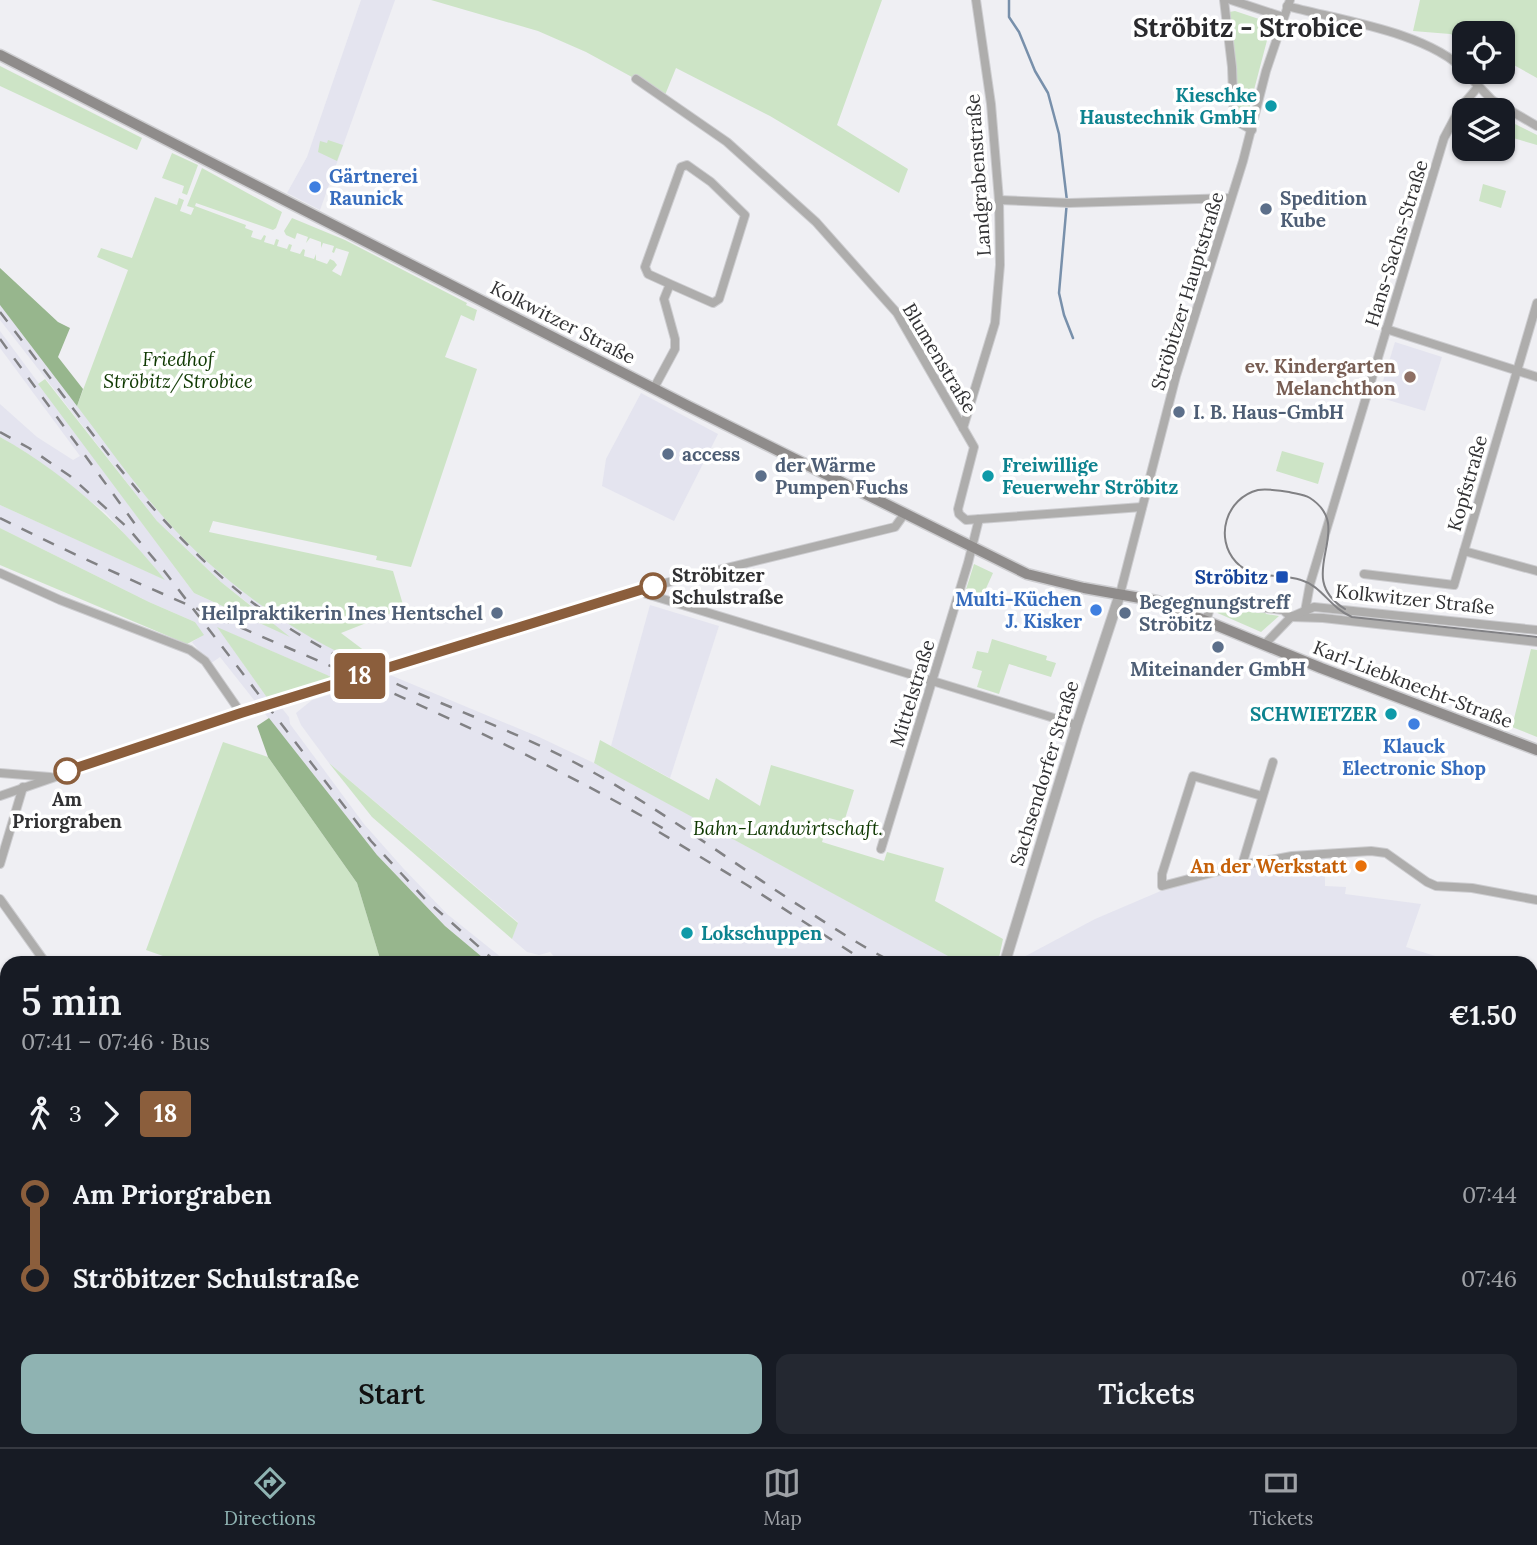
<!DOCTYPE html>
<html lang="en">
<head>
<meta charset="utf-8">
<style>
	body { margin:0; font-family:Lora,serif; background:#242831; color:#f1f3f6; height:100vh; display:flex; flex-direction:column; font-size:26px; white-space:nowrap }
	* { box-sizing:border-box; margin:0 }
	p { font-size:23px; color:#9ea1a6 }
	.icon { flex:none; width:38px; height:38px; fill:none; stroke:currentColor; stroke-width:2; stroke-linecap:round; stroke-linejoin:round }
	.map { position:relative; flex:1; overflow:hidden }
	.side { position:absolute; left:0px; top:956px; width:1538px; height:492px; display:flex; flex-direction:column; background:#171b24; border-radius:21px 21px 0 0; box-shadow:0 2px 5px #0004 }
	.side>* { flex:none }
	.badge { padding:0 14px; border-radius:5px; font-size:24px; line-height:46px }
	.controls { position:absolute; left:1452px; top:21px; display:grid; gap:14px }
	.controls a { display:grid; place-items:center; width:63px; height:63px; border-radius:14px; background:#171b24; box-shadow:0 2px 5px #0004; font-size:35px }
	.map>.badge { position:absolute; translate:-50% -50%; box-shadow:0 0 0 4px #fff }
	.legs { display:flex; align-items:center; gap:10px; height:77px; padding:0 21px; font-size:23px }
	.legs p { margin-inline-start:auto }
	.overview { display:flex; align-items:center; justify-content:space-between; height:119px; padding:0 21px }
	h1 { font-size:38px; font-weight:600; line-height:52px }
	.primary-button { display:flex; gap:14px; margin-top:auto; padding:14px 21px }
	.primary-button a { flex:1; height:80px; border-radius:14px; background:#8fb3b2; color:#111; font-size:28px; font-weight:600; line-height:80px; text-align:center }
	.primary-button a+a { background:#242831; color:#f1f3f6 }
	ul { padding:0 21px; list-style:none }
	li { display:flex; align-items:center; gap:24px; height:84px; font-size:26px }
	li i { display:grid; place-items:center; width:10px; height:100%; margin:0 9px; background:currentColor }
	li i::after { content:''; width:18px; height:18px; margin:-9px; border:5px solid; border-radius:50%; background:#171b24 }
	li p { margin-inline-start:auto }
	li:first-child i { background:linear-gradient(#0000 50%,currentColor 0) }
	li:last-child i { background:linear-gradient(currentColor 50%,#0000 0) }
	.tab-bar { display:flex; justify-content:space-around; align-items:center; height:98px; border-top:2px solid #363941; background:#171b24; font-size:19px; color:#9ea1a6 }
	.tab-bar a { display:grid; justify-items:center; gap:4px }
	.tab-bar .current { color:#8fb3b2 }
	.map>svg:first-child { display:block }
	.built { fill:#e4e4ef }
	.green { fill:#cde4c6 }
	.forest { fill:#97b68d }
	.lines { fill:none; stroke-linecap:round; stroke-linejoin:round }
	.stream { stroke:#7890ab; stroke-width:2.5 }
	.minor-casing { stroke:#cdcdd0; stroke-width:10 }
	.tertiary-casing { stroke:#cdcdd0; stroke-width:12 }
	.secondary-casing { stroke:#cdcdd0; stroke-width:13 }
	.minor { stroke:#aeadac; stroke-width:8 }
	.tertiary { stroke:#aeadac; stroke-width:10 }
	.secondary { stroke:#8f8c8b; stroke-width:10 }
	.tram { stroke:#818184; stroke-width:2 }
	.rail { stroke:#818184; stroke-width:2.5; stroke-dasharray:12 12; stroke-linecap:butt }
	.line-1-casing { stroke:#fff; stroke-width:16 }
	.line-1 { stroke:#8b5e3c; stroke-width:10 }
	.culture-dot { fill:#0f9aa8; stroke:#fff; stroke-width:2.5 }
	.shop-dot { fill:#3f7fe0; stroke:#fff; stroke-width:2.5 }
	.service-dot { fill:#5c6f8a; stroke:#fff; stroke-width:2.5 }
	.education-dot { fill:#8d6e63; stroke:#fff; stroke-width:2.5 }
	.transit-dot { fill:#1a4fb4; stroke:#fff; stroke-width:2.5 }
	.stop-1-dot { fill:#fff; stroke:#8b5e3c; stroke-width:3.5 }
	.food-dot { fill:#e8710a; stroke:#fff; stroke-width:2.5 }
	.labels { text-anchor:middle; stroke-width:7; stroke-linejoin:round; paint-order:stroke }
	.culture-label { font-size:19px; font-weight:bold; fill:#0d838f; stroke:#fff; text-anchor:end }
	.street-label { font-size:19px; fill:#313133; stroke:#fff }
	.shop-label { font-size:19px; font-weight:bold; fill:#366cbe; stroke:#fff; text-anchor:start }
	.service-label { font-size:19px; font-weight:bold; fill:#4e5e75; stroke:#fff; text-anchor:start }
	.park-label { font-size:19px; font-style:italic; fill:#0e3800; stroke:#fff }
	.education-label { font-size:19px; font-weight:bold; fill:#785e54; stroke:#fff; text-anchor:end }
	.stop-label { font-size:19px; font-weight:bold; fill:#313133; stroke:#fff; text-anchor:start }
	.transit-label { font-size:19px; font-weight:bold; fill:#164399; stroke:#fff; text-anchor:end }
	.food-label { font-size:19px; font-weight:bold; fill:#c56008; stroke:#fff; text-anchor:end }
	.district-label { font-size:26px; font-weight:bold; fill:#2b2b2e; stroke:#fff }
</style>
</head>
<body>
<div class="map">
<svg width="1537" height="1447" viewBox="0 0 1537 1447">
	<rect width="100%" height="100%" fill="#efeff3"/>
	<g class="built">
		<polygon points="361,0 395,0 320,210 287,193 307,157"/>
		<polygon points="0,305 165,519 222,574 286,621 318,641 359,662 539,737 594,763 959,962 559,962 550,952 539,955 527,952 512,939 518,922 329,763 301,725 296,713 312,700 354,687 218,628 275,709 281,707 289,717 290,724 364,824 403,868 447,914 507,962 488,962 445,926 377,855 220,657 210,664 192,642 203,635 195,622 149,602 0,528 0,505 164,579 106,513 27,453 0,437 0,404 37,437 73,460 80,456 0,348 0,331 194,593 260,624 270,620 221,582 157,521 0,320"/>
		<polygon points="1395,342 1442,357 1425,411 1378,397"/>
		<polygon points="641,393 718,434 674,521 602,486 606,459"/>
		<polygon points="650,605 719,626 670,778 611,746"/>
		<polygon points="1325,859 1325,886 1346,887 1345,894 1421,904 1406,947 1455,962 1019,962 1020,959 1095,919 1163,890 1243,870"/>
		<polygon points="1531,985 1537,987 1537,1447 1038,1447 1008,1440 1531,1440"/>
		<polygon points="446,1440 623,1440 612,1447 450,1447"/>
	</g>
	<g class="green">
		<polygon points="431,0 882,0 837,125 908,169 899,193 770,116 676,68 665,95 586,52 538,31"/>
		<polygon points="1420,0 1537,0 1537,78 1503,59 1503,33 1465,33 1465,39 1450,34 1413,31"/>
		<polygon points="1235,11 1268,22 1270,29 1250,105 1249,118 1243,121 1238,118 1237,113 1229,12"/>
		<polygon points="0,66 142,138 137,150 0,86"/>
		<polygon points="1503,118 1537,135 1537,145 1503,135"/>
		<polygon points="328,140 343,145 337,161 318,152 320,141 327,143"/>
		<polygon points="172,153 198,165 187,195 182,193 184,186 162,178"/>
		<path d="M202,168L282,212L276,228L273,230L196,203L195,206L246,225L245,228L253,231L251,237L261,240L264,235L266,236L264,242L274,245L276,239L279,240L277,246L287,249L289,244L292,245L290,251L300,254L303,249L305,250L304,256L314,259L316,254V260L327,264L330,259L334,261L337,265L332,271L341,276L349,252L336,248L334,253L332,252L334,246L323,243L321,248V242L310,238L306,243L308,237L297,233L295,239L286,235L284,231L292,218L345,240L467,303L466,305L477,310L474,321L461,315L445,357L477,369L411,567L376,560L377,556L213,521L209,532L393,571L404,608L341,633L378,661L369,666C296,637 218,579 166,520C134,484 106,444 77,406L128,270L97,257L101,248L132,258L155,197L177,205L179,198L184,200L180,211L191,215L194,208L187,206Z"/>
		<polygon points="1483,184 1506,191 1501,208 1479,201"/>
		<polygon points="45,379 157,521 221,582 290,637 194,593 38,384"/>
		<path d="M0,437C65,473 118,522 165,580L0,505Z"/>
		<polygon points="1282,451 1324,463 1318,484 1276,471"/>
		<polygon points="0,528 149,602 195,622 204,635 187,644 0,565"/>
		<polygon points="974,564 993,573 978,606 963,599"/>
		<polygon points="1219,605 1242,608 1244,611 1259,613 1264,610 1266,614 1279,616 1261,632 1213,611"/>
		<polygon points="217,627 327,675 333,678 268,699"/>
		<polygon points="992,639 1047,656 1046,660 1056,663 1051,677 1009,664 999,694 977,687 982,671 972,668 977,651 988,653"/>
		<polygon points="1531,649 1537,650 1537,737 1512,727"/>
		<polygon points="600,740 709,800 716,778 760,806 771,765 854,790 844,822 829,818 822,842 884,861 887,852 944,868 935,901 1003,939 998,962 959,962 615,775 594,763"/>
		<polygon points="223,742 268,757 357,883 381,962 180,962 146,950"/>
		<polygon points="329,763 518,923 512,939 372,817"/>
		<polygon points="0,1022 7,1029 7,1440 13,1440 0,1446"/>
		<polygon points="86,1440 362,1440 366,1447 70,1447"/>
		<polygon points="661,1440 778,1440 783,1447 665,1447"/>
	</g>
	<g class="forest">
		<polygon points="0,268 58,322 70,328 58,357 83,389 77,406 0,305"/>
		<polygon points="269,718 377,855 445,926 488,962 441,962 435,959 431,962 381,962 357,883 268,757 257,726"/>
	</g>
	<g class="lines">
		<g class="stream">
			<polyline points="1009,0 1009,17 1019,32 1035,71 1048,93 1059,134 1067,201 1059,293 1064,315 1073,338"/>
			<polyline points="0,1003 7,1011"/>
			<polyline points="0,1143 7,1150"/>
			<polyline points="364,1440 368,1447"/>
		</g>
		<defs>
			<g id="minor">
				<polyline points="1224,0 1232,67 1234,120 1252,130"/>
				<polyline points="1231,0 1283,17"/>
				<path d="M1287,6C1339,20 1428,32 1465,71"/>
				<polyline points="1465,72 1492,100 1537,126"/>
				<polyline points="636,79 727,142 816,222 897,313 974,447 958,509 959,514 966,520 1142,507"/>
				<polyline points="999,200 1069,203 1231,198"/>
				<polyline points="1386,329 1537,377"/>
				<polyline points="654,388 675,349 675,339 664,299 670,284 648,274 645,267 681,167 687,165 711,182 745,215 719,299 713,303 670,284"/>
				<polyline points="963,428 995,323 1000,265 999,200 991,104 976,0"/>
				<polyline points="1464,551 1537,571"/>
				<polyline points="0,573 60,600 190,650 205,661 241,713"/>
				<polyline points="1364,574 1454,585 1537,303"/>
				<polyline points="640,592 1077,725"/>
				<polyline points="1120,594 1176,376 1243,161 1266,71 1290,0"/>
				<polyline points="1304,617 1310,584 1444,138 1460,108 1478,87"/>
				<polyline points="1206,621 1212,602 1283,610 1291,617 1323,618 1537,642"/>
				<polyline points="1264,645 1291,617 1314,607 1537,630"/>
				<polyline points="0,773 50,777"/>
				<polyline points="0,796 241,713 589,605 653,586 895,527 905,513"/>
				<polyline points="1262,796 1193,776 1162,874 1162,886 1242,865 1292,856 1371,851 1386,853 1427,882 1436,886 1472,888 1537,900"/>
				<polyline points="881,849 968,563 979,519"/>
				<polyline points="0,864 23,787"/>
				<polyline points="1242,865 1273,762"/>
				<polyline points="0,899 45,962"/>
				<polyline points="383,1440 387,1447"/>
				<polyline points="655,1440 659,1447"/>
			</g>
			<g id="tertiary">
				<polyline points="1005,962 1077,725 1120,594"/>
				<polyline points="852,1447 854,1440"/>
			</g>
			<polyline id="secondary" points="0,55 688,406 1027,574 1084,588 1157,601 1321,668 1537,750"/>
		</defs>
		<use href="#minor" class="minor-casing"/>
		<use href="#tertiary" class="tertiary-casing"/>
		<use href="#secondary" class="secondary-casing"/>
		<use href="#minor" class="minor"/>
		<use href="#tertiary" class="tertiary"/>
		<use href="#secondary" class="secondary"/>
		<g class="tram">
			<path d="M1345,609C1291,576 1358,529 1310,498C1303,494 1296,494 1289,492C1279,491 1268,488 1258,490C1226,498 1214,538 1236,562C1252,580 1280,573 1301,580C1322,586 1330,608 1352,617L1537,637"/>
			<polyline points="841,1447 843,1440"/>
		</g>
		<g class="rail">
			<path d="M0,312C89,426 168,552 292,630C388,690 500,720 598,775C665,813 728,859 792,901C825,922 858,945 893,962"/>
			<polyline points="0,339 138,528"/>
			<polyline points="0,432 29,448 70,476 128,528 165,572 371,841 425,899 496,962"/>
			<path d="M0,518C221,629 458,706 671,833"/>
			<polyline points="659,832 747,885 866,962"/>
			<polyline points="1531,1423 1537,1427"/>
			<polyline points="1349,1440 1359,1447"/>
			<polyline points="1371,1440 1382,1447"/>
			<polyline points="1522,1440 1532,1447"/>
			<polyline points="36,1447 51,1440"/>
			<polyline points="56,1447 74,1440"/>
		</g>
	</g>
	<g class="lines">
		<defs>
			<polyline id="line-1" points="67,771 241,713 653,586"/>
		</defs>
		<use href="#line-1" class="line-1-casing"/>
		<use href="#line-1" class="line-1"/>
	</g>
	<g class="culture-dot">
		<circle cx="1271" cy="106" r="7"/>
		<circle cx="988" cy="476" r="7"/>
		<circle cx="1391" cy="714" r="7"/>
		<circle cx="687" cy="933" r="7"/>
	</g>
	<g class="shop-dot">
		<circle cx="315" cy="187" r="7"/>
		<circle cx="1096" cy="610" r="7"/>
		<circle cx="1414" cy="724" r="7"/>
	</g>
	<g class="service-dot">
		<circle cx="1266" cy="209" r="7"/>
		<circle cx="1179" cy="412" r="7"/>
		<circle cx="668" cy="454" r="7"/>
		<circle cx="761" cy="476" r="7"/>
		<circle cx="497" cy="613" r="7"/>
		<circle cx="1125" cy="613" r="7"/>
		<circle cx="1218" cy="647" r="7"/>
	</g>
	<circle class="education-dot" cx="1410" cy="377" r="7"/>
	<rect class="transit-dot" x="1275" y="570" width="14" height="14" rx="3.5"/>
	<g class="stop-1-dot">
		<circle cx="653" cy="586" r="12"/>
		<circle cx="67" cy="771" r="12"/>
	</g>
	<circle class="food-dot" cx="1361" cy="866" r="7"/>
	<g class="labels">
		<g class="culture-label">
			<text x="1257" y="102">Kieschke<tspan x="1257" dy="22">Haustechnik GmbH</tspan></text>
			<text x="1002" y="472" text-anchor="start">Freiwillige<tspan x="1002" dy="22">Feuerwehr Ströbitz</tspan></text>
			<text x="1377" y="721">SCHWIETZER</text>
			<text x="701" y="940" text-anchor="start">Lokschuppen</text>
		</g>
		<g class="street-label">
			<text transform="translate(978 175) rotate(-94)" y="7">Landgrabenstraße</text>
			<text transform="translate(1396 243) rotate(-73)" y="7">Hans-Sachs-Straße</text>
			<text transform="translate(1187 291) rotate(-73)" y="7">Ströbitzer Hauptstraße</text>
			<text transform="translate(563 322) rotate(27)" y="7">Kolkwitzer Straße</text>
			<text transform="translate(940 358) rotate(59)" y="7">Blumenstraße</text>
			<text transform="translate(1467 483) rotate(-74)" y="7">Kopfstraße</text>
			<text transform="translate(1415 599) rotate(6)" y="7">Kolkwitzer Straße</text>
			<text transform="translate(1413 684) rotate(21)" y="7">Karl-Liebknecht-Straße</text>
			<text transform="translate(912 693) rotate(-73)" y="7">Mittelstraße</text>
			<text transform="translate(1044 773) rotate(-73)" y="7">Sachsendorfer Straße</text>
		</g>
		<g class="shop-label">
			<text x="329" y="183">Gärtnerei<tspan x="329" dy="22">Raunick</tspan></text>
			<text x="1082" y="606" text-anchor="end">Multi-Küchen<tspan x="1082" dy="22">J. Kisker</tspan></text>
			<text x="1414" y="753" text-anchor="middle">Klauck<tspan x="1414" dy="22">Electronic Shop</tspan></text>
		</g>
		<g class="service-label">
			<text x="1280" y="205">Spedition<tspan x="1280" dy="22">Kube</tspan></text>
			<text x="1193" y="419">I. B. Haus-GmbH</text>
			<text x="682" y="461">access</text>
			<text x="775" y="472">der Wärme<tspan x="775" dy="22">Pumpen Fuchs</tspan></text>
			<text x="1139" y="609">Begegnungstreff<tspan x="1139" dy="22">Ströbitz</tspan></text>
			<text x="483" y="620" text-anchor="end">Heilpraktikerin Ines Hentschel</text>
			<text x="1218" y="676" text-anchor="middle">Miteinander GmbH</text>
		</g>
		<g class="park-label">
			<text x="178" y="366">Friedhof<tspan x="178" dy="22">Ströbitz/Strobice</tspan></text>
			<text x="788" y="835">Bahn-Landwirtschaft.</text>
		</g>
		<g class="education-label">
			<text x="1396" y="373">ev. Kindergarten<tspan x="1396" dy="22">Melanchthon</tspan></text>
		</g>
		<g class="stop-label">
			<text x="672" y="582">Ströbitzer<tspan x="672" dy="22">Schulstraße</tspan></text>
			<text x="67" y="806" text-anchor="middle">Am<tspan x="67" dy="22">Priorgraben</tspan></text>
		</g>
		<g class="transit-label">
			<text x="1268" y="584">Ströbitz</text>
		</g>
		<g class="food-label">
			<text x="1347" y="873">An der Werkstatt</text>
		</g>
		<g class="district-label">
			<text x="1248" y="37">Ströbitz - Strobice</text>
		</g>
	</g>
</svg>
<div class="controls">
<a><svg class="icon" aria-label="locate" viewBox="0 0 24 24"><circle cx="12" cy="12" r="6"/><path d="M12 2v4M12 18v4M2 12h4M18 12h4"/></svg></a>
<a><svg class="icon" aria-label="layers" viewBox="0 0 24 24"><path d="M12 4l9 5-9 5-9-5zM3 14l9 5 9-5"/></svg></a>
</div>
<b class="badge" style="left:360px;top:676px;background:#8b5e3c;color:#fff">18</b>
<section class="side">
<div class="overview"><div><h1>5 min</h1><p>07:41 – 07:46 · Bus</p></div><b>€1.50</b></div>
<div class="legs"><svg class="icon" aria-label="walk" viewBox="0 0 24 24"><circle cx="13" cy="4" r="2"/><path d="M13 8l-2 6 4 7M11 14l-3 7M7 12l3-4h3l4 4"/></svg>3<svg class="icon" aria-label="forward" viewBox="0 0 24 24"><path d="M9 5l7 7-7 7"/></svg><b class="badge" style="background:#8b5e3c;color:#fff">18</b></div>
<ul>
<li><i style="color:#8b5e3c"></i><b>Am Priorgraben</b><p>07:44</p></li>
<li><i style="color:#8b5e3c"></i><b>Ströbitzer Schulstraße</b><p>07:46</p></li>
</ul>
<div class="primary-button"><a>Start</a><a>Tickets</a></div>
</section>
</div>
<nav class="tab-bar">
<a class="current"><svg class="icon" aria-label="directions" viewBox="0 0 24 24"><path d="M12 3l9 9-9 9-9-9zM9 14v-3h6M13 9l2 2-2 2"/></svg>Directions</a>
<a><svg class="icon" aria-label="map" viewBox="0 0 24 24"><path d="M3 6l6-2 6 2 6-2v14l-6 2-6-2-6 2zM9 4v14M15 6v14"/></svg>Map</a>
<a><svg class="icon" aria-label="tickets" viewBox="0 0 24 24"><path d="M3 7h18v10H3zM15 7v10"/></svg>Tickets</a>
</nav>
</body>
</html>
